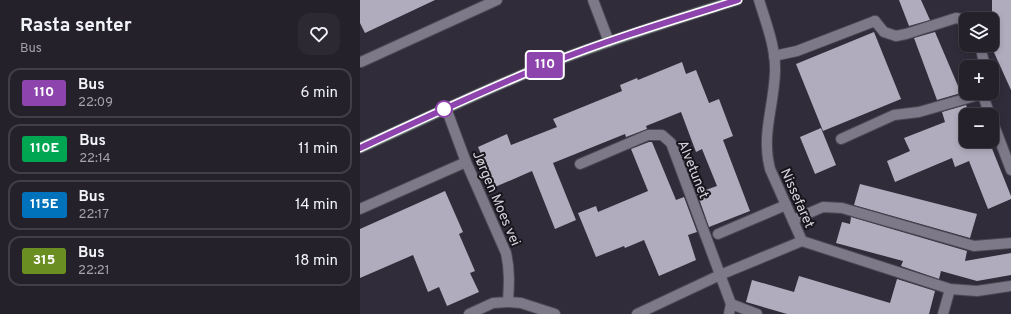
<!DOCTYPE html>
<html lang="en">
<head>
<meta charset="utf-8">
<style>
	body { margin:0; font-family:Overpass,sans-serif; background:#2c2933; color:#f1f3f6; height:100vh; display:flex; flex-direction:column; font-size:15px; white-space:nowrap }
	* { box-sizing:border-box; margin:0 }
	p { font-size:13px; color:#a3a3a9 }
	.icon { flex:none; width:22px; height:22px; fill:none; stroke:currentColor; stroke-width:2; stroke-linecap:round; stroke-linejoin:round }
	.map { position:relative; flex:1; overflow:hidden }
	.sheet { display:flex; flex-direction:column; background:#24212b; width:360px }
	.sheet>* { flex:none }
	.badge { padding:0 8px; border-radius:3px; font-size:14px; line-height:26px }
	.tools { position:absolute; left:599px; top:12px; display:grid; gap:8px }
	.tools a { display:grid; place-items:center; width:40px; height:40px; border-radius:8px; background:#24212b; box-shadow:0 2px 6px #0003,0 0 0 1px #413e47; font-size:20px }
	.map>.badge { position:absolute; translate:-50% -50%; box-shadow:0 0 0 2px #fff }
	.round { display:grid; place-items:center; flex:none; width:42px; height:42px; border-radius:12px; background:#2c2933 }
	.headline { display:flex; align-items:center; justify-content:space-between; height:68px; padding:0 20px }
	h1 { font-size:19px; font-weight:700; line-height:30px }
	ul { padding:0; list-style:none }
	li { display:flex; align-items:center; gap:12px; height:50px; margin:0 8px 6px; padding:0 12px; border:2px solid #413e47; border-radius:12px }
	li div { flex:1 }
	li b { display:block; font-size:15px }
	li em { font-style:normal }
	li .badge { min-width:44px; font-weight:700; text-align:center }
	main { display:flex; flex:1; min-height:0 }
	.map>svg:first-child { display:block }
	.building { fill:#b0acbd }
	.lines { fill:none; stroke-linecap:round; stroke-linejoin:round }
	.service-casing { stroke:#4d4955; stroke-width:12 }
	.minor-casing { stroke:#4d4955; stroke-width:12 }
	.secondary-casing { stroke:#4d4955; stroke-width:12 }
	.service { stroke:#7d7989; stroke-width:10 }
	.minor { stroke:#7d7989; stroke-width:10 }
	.secondary { stroke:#72877f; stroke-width:10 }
	.line-casing { stroke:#fff; stroke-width:9 }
	.line { stroke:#8e44ad; stroke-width:6 }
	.stop-dot { fill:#fff; stroke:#8e44ad; stroke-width:2 }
	.labels { text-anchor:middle; stroke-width:4; stroke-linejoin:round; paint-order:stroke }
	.street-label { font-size:14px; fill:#d5d3dc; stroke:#17151b }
</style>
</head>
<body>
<main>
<section class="sheet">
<div class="headline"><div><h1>Rasta senter</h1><p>Bus</p></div><a class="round"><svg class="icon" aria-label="heart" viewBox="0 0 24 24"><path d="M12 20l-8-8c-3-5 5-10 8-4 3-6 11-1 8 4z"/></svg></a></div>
<ul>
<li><span class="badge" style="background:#8e44ad;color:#fff">110</span><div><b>Bus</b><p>22:09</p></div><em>6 min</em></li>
<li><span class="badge" style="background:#00a651;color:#fff">110E</span><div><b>Bus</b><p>22:14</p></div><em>11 min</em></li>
<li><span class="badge" style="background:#0072bc;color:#fff">115E</span><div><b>Bus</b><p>22:17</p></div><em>14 min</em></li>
<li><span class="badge" style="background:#6b8e23;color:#fff">315</span><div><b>Bus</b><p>22:21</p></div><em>18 min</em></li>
</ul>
</section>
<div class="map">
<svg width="651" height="314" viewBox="0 0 651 314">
	<rect width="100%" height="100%" fill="#302c39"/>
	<g class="building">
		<polygon points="0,0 75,0 5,33 0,23"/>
		<polygon points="539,0 561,0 570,20 549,26"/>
		<polygon points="632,0 651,0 651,90 632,48"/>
		<polygon points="514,32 541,99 463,131 436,64"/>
		<polygon points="575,32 601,93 577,100 554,38"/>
		<polygon points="322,62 326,74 336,70 349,103 359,99 373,136 363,140 390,211 349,227 337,193 357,186 342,149 336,152 321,112 286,126 287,129 266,137 265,134 193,163 216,220 195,229 172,171 135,187 118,147 147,134 151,145 197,127 193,119 262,91 260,85 277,78 278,80"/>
		<polygon points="606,105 610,115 606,115 606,141 629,141 651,196 651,199 628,209 609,161 595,167 592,158 535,182 527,161 550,151 544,138 585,122 582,112"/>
		<polygon points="461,128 476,165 455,174 440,137"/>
		<polygon points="289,142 292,142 316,200 324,197 337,232 328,235 336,260 299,276 284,240 265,248 264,246 236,257 218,213 236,206 238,212 288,191 271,149"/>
		<polygon points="500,184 617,214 610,238 494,205"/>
		<polygon points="85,191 103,232 99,234 115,271 110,273 119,292 87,306 79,287 68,292 53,255 0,278 0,229"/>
		<polygon points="491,217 607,251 605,261 651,253 651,275 617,281 581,271 579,279 541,266 543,261 476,243 482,222 490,224"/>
		<polygon points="439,276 530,303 537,279 575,291 569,314 427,314 386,302 392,280 434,292"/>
	</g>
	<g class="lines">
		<defs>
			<g id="service">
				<polyline points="414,56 437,51 515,21"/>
				<polyline points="1,62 137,0"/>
				<polyline points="0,209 106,162"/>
				<polyline points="433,220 463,207 482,208 614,246 651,243"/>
				<polyline points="358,234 426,205"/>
			</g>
			<g id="minor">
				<polyline points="233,0 249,42"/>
				<path d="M399,0C406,23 416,48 415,72C414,106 401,135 410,169L442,241L590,289L617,291L651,286"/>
				<polyline points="515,21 524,32 536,36 546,34 596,18 606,20"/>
				<polyline points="620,45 625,67"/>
				<polyline points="622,93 630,115"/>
				<path d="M86,108L106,162L146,253C150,270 149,285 148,302L133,303L109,314"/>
				<polyline points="632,120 651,170"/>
				<polyline points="481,139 534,115 559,112 622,94"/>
				<polyline points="220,164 288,135 302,135 311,143 371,304"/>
				<polyline points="148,302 161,303 195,314"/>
				<polyline points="371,304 397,314"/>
				<polyline points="277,314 360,275 442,241"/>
				<polyline points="369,314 371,304"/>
				<polyline points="583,314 590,289"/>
			</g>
			<path id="secondary" d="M0,148C62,120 124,90 188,64C250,40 314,20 377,0"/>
		</defs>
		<use href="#service" class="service-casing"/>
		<use href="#minor" class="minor-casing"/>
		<use href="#secondary" class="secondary-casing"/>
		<use href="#service" class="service"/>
		<use href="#minor" class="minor"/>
		<use href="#secondary" class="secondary"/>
	</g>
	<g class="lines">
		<defs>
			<path id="line" d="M0,148C62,119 124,90 188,64C250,39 314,20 378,0"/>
		</defs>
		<use href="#line" class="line-casing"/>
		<use href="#line" class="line"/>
	</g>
	<circle class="stop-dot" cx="84" cy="109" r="8"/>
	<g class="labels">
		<g class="street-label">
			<text transform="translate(334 169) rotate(68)" y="5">Alvetunet</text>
			<text transform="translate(137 198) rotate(67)" y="5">Jørgen Moes vei</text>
			<text transform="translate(438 198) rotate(66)" y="5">Nissefaret</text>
		</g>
	</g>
</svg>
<div class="tools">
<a><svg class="icon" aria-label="layers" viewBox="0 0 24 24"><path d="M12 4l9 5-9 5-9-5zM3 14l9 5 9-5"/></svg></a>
<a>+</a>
<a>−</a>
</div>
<b class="badge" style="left:185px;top:65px;background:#8e44ad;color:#fff">110</b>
</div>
</main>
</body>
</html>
